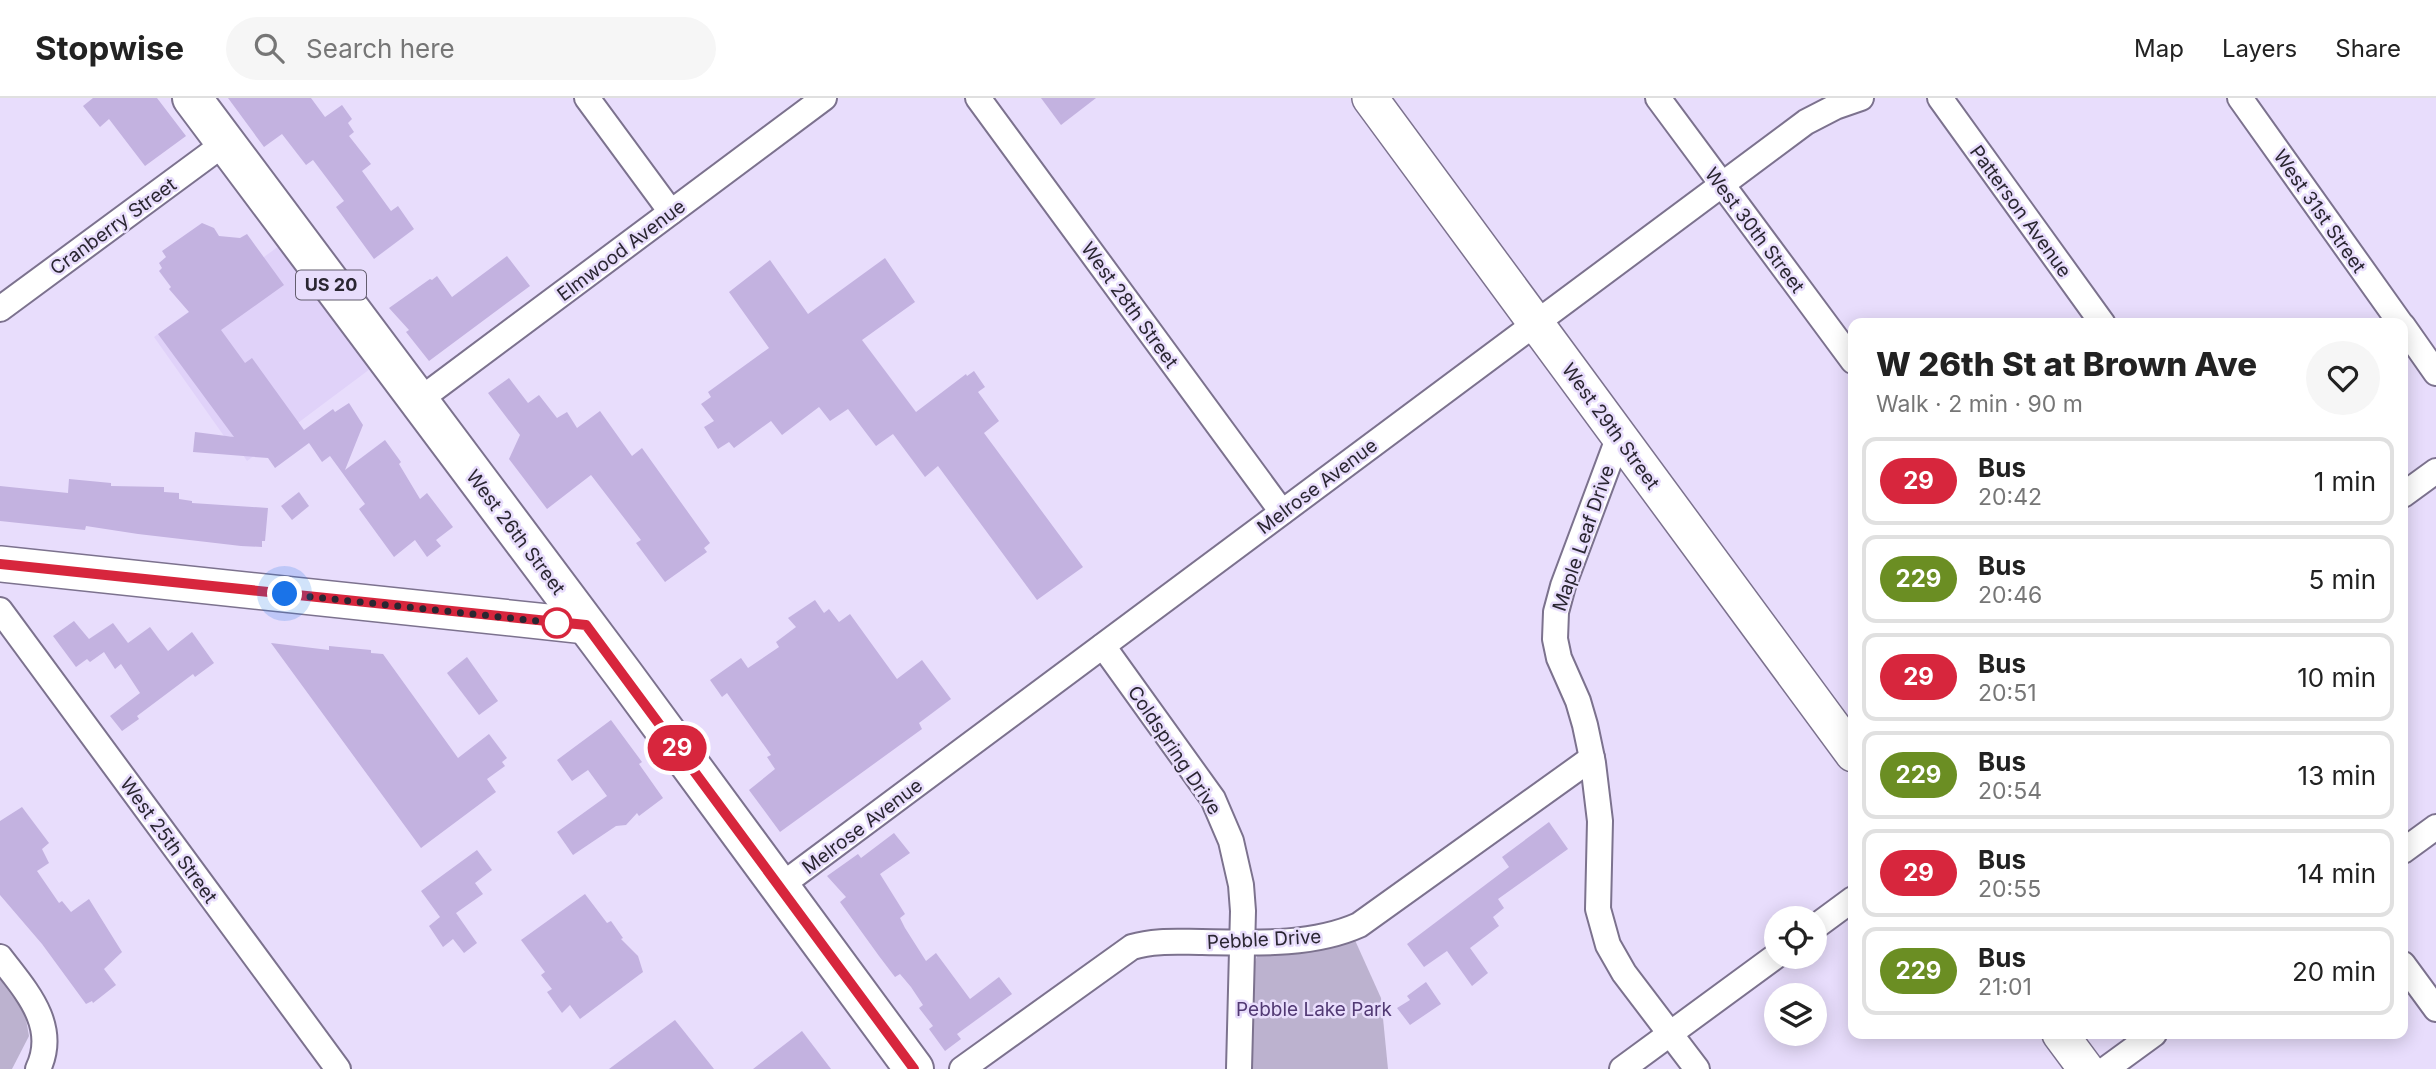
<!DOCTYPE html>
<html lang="en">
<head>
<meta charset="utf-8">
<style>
	body { margin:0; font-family:Inter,sans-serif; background:#f6f6f6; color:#222; height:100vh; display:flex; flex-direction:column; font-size:26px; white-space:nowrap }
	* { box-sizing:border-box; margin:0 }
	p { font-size:23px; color:#767676 }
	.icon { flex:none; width:38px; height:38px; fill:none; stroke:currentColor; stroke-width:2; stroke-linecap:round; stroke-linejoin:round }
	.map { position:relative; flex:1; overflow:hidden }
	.side { position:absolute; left:1848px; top:220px; width:560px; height:721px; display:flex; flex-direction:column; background:#fff; border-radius:14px; box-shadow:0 4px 18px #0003 }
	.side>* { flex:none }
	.badge { padding:0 14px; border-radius:23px; font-size:24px; line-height:46px }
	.controls { position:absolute; left:1764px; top:808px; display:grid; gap:14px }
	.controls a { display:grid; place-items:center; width:63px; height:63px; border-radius:50%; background:#fff; box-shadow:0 4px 18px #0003; font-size:35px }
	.you { position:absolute; width:35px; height:35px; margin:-18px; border:5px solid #fff; border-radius:50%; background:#1a73e8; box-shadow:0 0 0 10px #1a73e833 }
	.map>.badge { position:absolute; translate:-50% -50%; box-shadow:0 0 0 4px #fff }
	.round { display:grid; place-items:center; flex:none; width:74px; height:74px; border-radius:37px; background:#f6f6f6 }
	.headline { display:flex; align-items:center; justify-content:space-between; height:119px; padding:0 28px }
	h1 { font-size:33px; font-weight:800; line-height:52px }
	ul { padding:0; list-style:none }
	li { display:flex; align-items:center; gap:21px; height:88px; margin:0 14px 10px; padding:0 14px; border:4px solid #e0e0e0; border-radius:14px }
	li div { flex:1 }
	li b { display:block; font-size:26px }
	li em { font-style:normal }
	li .badge { min-width:77px; font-weight:700; text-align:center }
	header { display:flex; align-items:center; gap:42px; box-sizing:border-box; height:98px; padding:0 35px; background:#fff; border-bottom:2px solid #e0e0e0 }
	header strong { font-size:33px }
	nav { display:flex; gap:38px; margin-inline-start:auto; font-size:24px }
	.search { width:490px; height:63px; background:#f6f6f6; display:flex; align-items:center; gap:18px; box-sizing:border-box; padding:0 24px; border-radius:38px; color:#767676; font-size:26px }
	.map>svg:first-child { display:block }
	.built { fill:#e0d2f9 }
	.green { fill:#bcb2cf }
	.building { fill:#c3b2e0 }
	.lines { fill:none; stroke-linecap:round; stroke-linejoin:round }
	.street-casing { stroke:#7c728e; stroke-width:28 }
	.secondary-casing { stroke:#7c728e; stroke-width:38 }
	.primary-casing { stroke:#7c728e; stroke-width:42 }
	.street { stroke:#fff; stroke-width:24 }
	.secondary { stroke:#fff; stroke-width:35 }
	.primary { stroke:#fff; stroke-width:38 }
	.line-casing { stroke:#fff; stroke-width:16 }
	.line { stroke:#d7263d; stroke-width:10 }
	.walk { stroke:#2a2631; stroke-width:7; stroke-dasharray:0 12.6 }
	.stop-dot { fill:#fff; stroke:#d7263d; stroke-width:3.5 }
	.labels { text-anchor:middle; stroke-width:5; stroke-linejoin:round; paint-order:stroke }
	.shield { fill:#e8ddfc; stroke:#635d6e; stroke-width:2 }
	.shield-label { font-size:18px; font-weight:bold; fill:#2a2631 }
	.street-label { font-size:19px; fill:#2a2631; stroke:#e8ddfc }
	.park-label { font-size:19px; fill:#513973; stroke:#e8ddfc }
</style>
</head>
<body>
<header>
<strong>Stopwise</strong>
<div class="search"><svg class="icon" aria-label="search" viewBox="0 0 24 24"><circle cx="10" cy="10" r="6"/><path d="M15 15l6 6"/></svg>Search here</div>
<nav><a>Map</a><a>Layers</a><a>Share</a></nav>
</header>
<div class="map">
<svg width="2436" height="971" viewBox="0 0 2436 971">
	<rect width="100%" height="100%" fill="#e8ddfc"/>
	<polygon class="built" points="279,148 370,271 247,363 231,338 224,338 154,239"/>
	<g class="green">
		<polygon points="1354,840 1381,900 1388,971 1250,971 1255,864 1257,858 1266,852"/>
		<polygon points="0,881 25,916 29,938 12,971 0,971"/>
	</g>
	<g class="building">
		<polygon points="93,0 157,0 186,38 145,68 109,21 100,29 83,8"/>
		<polygon points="228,0 311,0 325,19 342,7 352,21 348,25 354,34 349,38 371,66 362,73 391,113 398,108 414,131 374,161 336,109 344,103 313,62 306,67 282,36 264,49"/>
		<polygon points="1041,0 1096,0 1061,27"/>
		<polygon points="202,125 214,130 219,138 240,140 247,136 284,187 221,232 245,265 252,260 304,332 333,311 335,314 349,305 363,327 345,372 385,342 401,364 399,366 420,401 427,395 453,429 436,442 441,448 427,459 415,442 394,459 359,411 365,406 330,358 322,364 309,345 275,370 268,360 193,354 195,334 234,339 158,236 189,214 169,191 171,189 159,173 162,170 159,165 166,159 162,153"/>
		<polygon points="507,158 530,188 429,263 406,234 409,232 389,210 430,181 432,182 437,178 452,199"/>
		<polygon points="885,160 915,204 862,242 916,314 966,276 967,278 974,273 985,289 978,294 999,323 984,335 1083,469 1037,502 938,368 925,379 893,336 876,348 848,311 830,323 819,309 782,337 771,323 734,350 729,344 718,351 704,329 714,323 701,306 711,299 708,294 769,250 729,194 770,162 808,216"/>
		<polygon points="509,280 528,305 539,297 557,320 567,314 577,330 600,313 632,358 642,350 710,445 704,450 707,454 665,484 636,445 641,442 591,377 547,411 509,361 520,337 488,295"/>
		<polygon points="69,381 111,385 111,388 164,389 164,394 179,395 179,401 192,403 192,405 268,410 265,443 262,443 262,449 241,448 138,436 86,428 85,432 0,423 0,388 68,395"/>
		<polygon points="299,394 309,408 292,422 281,408"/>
		<polygon points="815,502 824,515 829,511 839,524 850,516 897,581 922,562 951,601 919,625 922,631 780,734 749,692 775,671 767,659 771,657 727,595 722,599 710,582 741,560 748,570 779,549 776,544 796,529 788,520"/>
		<polygon points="74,523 89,541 113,525 128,545 150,529 168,553 192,534 214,565 195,579 193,576 137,618 139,621 122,633 110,618 140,595 121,566 115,571 104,554 90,564 87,561 76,569 53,538"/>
		<polygon points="271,545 329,552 329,548 371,552 371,555 383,556 458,660 489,636 507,660 502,664 505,668 487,681 496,694 421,750"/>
		<polygon points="467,559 498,603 479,617 447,575"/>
		<polygon points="611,622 642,664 639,666 663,700 639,718 637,715 626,727 616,728 573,757 557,734 607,698 588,672 572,683 557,662"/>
		<polygon points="22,709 49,745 42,751 49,765 37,773 59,805 62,803 71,814 89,801 122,854 104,871 116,887 93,905 92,903 86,906 42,846 0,797 0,723"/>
		<polygon points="1549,724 1568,751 1498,801 1504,810 1493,819 1499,828 1470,850 1488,875 1472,888 1447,853 1424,869 1407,846 1509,769 1502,759"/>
		<polygon points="894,735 910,755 880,776 905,816 900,820 905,830 926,863 936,855 970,901 999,879 1012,896 957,936 961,941 945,953 929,931 933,928 919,910 923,907 911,889 900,876 895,879 879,858 840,804 846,799 827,778 858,756 861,760"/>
		<polygon points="477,752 492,772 475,785 483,796 456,815 477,845 464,855 453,841 443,849 429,828 440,819 421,793"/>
		<polygon points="585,796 607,825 611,823 623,840 621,841 638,858 643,874 580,921 570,907 562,915 547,894 552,891 541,877 545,874 521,842"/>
		<polygon points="1426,884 1441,906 1410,927 1397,910 1410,902 1407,898"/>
		<polygon points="675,922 714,971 609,971"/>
		<polygon points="802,933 831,971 753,971"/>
	</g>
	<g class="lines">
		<defs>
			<g id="street">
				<polyline points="587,0 671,114"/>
				<polyline points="978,0 1282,414"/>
				<polyline points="1658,0 1853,263"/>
				<polyline points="1940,0 2103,226"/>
				<polyline points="2240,0 2401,226"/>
				<polyline points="0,211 225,45"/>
				<polyline points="2403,228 2436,275"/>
				<polyline points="418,303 824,0"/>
				<polyline points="1619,338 1563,488 1556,514 1555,541 1559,560 1578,603 1585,627 1593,665 1600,723 1598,811 1608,847 1624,875 1697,971"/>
				<polyline points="2403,397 2436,373"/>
				<polyline points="0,512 338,971"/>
				<polyline points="1103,548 1213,701 1231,743 1241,787 1243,813 1239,971"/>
				<polyline points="2403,753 2436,729"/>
				<polyline points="779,789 1806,24 1835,9 1861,0"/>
				<polyline points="1815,829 1853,801"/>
				<path d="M0,859C25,892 59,927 38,971"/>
				<polyline points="2403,866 2436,911"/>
				<path d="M962,971L1132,849C1155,842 1178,844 1202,844C1253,845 1312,848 1359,827L1592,660"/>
				<polyline points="1622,971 1776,858"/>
				<polyline points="2106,971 2154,936"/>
			</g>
			<g id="secondary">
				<polyline points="1370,0 1853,656"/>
				<polyline points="0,466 586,528"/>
				<polyline points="2060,936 2086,971"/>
			</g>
			<polyline id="primary" points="192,0 624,577 914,971"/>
		</defs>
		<use href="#street" class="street-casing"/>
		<use href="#secondary" class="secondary-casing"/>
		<use href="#primary" class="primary-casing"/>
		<use href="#street" class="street"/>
		<use href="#secondary" class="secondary"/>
		<use href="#primary" class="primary"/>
	</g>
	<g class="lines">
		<defs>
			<polyline id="line" points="0,466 586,527 914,971"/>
		</defs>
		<use href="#line" class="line-casing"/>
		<use href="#line" class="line"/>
		<polyline class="walk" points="285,496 557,525"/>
	</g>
	<circle class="stop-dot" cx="557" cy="525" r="14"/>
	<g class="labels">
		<rect class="shield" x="296" y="172.5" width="70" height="29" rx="5"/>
		<g class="shield-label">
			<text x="331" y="193">US 20</text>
		</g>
		<g class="street-label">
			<text transform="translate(2021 113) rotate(54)" y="7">Patterson Avenue</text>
			<text transform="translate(2320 113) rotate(55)" y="7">West 31st Street</text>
			<text transform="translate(113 128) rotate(-36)" y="7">Cranberry Street</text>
			<text transform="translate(1755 132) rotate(53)" y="7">West 30th Street</text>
			<text transform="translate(621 152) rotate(-37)" y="7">Elmwood Avenue</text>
			<text transform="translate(1130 207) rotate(54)" y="7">West 28th Street</text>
			<text transform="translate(1611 328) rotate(54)" y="7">West 29th Street</text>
			<text transform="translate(1317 388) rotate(-37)" y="7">Melrose Avenue</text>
			<text transform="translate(516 434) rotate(53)" y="7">West 26th Street</text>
			<text transform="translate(1583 440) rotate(-71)" y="7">Maple Leaf Drive</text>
			<text transform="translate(1175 652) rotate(56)" y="7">Coldspring Drive</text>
			<text transform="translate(862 728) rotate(-37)" y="7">Melrose Avenue</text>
			<text transform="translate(169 742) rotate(54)" y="7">West 25th Street</text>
			<text transform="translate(1264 841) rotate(-3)" y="7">Pebble Drive</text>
		</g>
		<g class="park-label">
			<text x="1314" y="918">Pebble Lake Park</text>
		</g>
	</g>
</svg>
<div class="controls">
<a><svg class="icon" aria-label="locate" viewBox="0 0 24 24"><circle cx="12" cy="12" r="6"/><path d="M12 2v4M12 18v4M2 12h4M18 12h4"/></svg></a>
<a><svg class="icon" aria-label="layers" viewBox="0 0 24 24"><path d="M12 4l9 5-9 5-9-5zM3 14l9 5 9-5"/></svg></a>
</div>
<div class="you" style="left:285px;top:496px"></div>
<b class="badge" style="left:677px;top:650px;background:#d7263d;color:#fff">29</b>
<section class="side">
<div class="headline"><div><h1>W 26th St at Brown Ave</h1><p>Walk · 2 min · 90 m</p></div><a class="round"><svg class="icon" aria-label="heart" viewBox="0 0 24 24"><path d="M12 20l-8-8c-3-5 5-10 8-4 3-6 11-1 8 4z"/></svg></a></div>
<ul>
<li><span class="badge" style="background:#d7263d;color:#fff">29</span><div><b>Bus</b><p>20:42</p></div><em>1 min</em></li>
<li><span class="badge" style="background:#6b8e23;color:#fff">229</span><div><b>Bus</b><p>20:46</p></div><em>5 min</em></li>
<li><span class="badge" style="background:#d7263d;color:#fff">29</span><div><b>Bus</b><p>20:51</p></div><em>10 min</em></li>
<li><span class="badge" style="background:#6b8e23;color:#fff">229</span><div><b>Bus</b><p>20:54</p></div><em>13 min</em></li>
<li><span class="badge" style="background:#d7263d;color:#fff">29</span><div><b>Bus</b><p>20:55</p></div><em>14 min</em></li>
<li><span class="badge" style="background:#6b8e23;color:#fff">229</span><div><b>Bus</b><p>21:01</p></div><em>20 min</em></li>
</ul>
</section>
</div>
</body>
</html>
